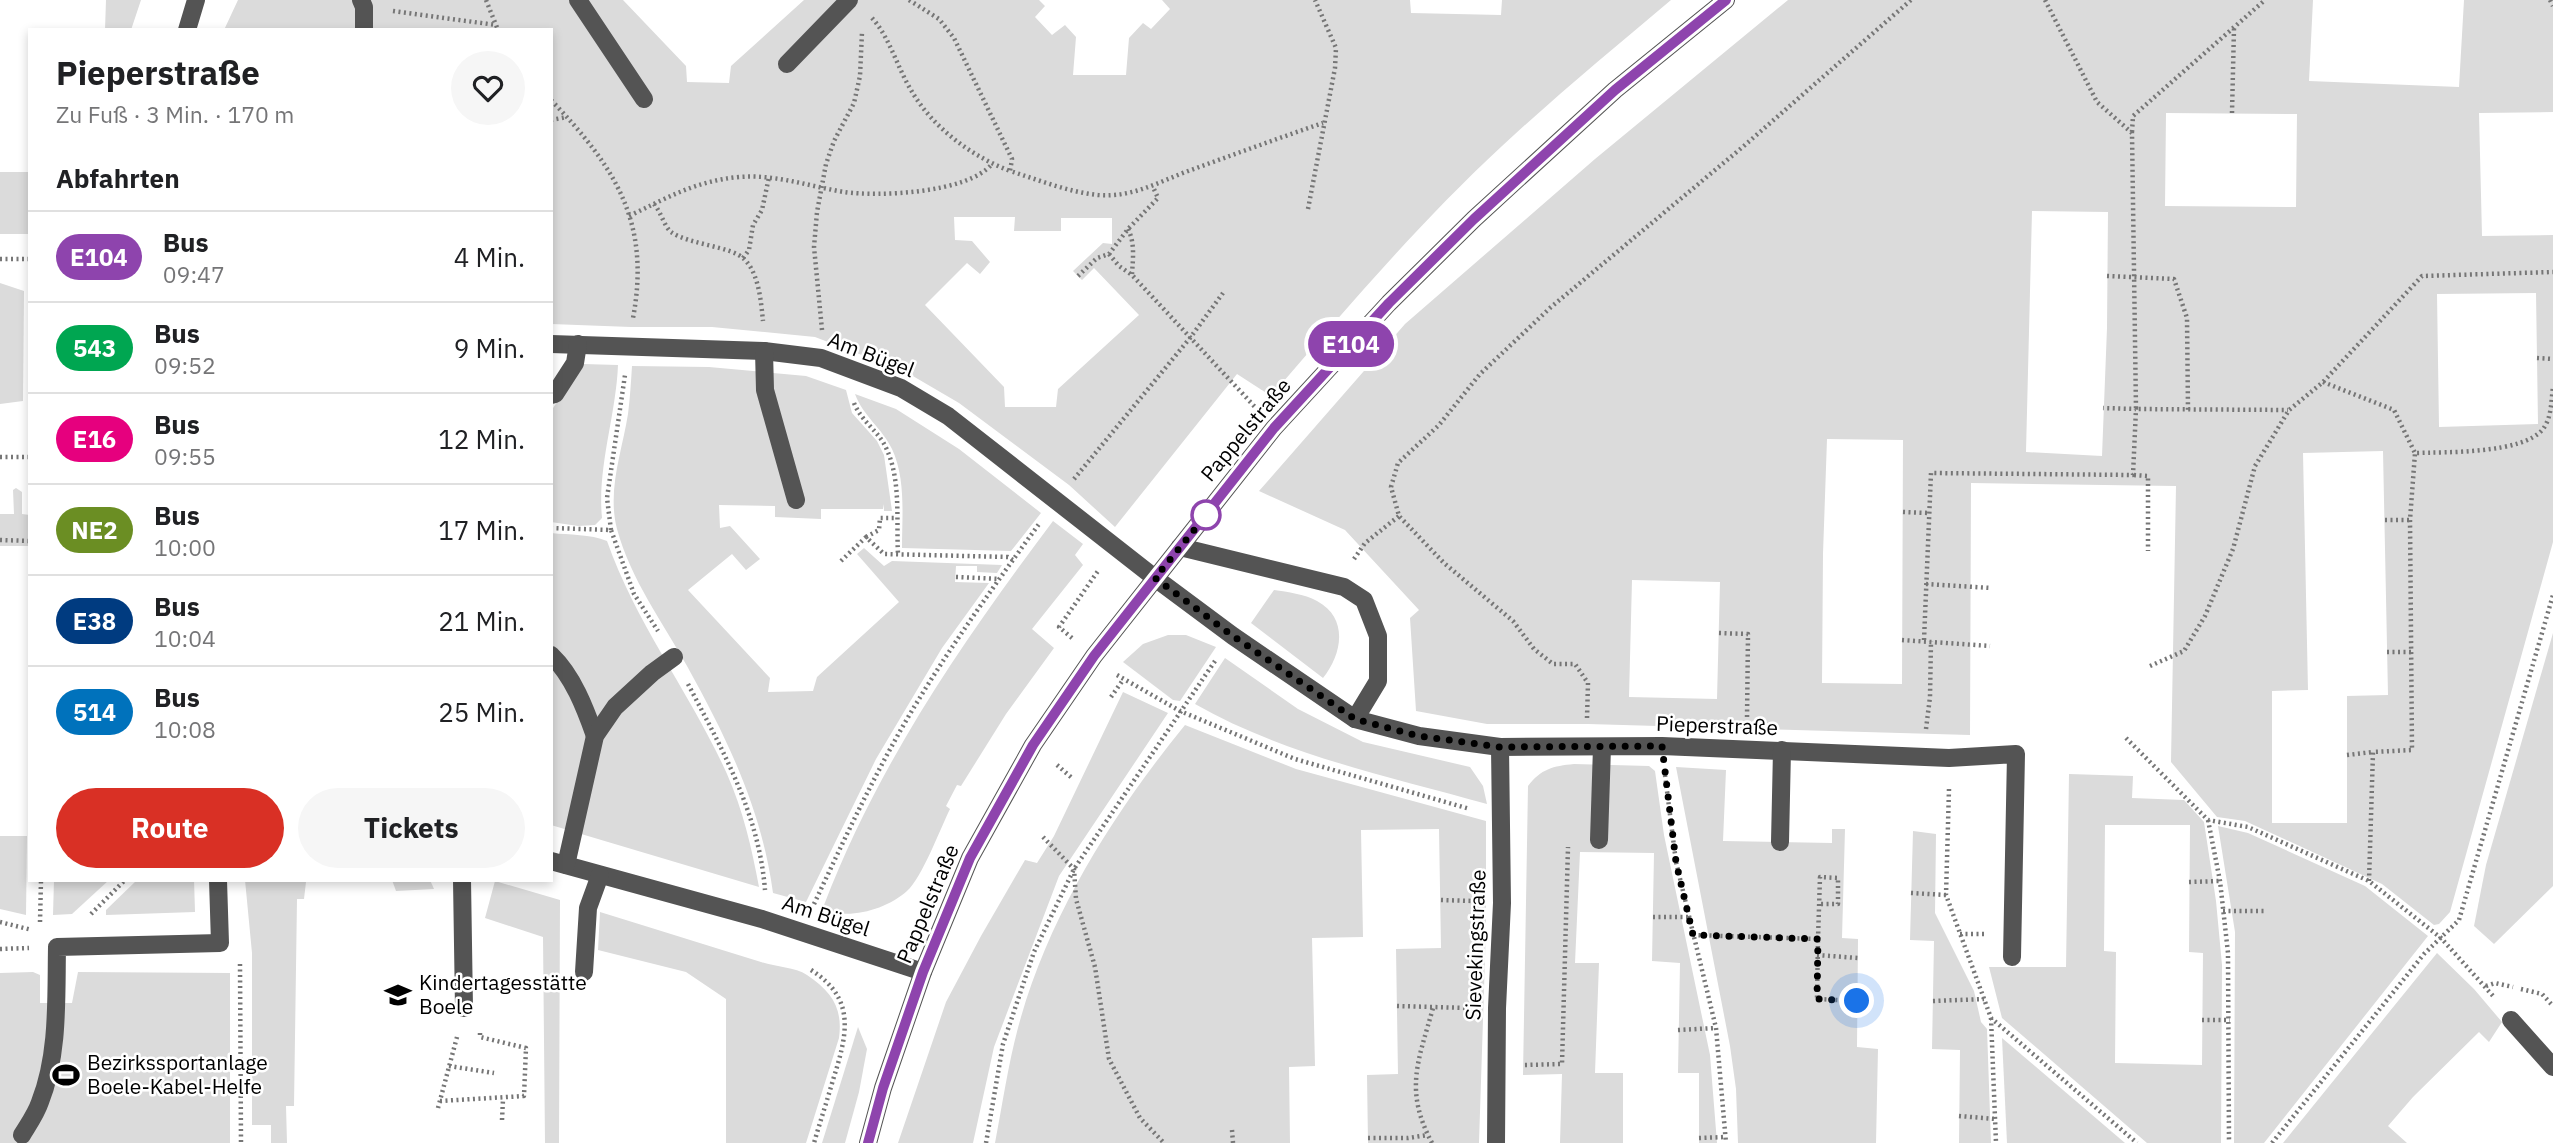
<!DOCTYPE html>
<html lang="de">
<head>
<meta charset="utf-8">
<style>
	body { margin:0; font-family:"IBM Plex Sans",sans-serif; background:#f6f6f6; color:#202124; height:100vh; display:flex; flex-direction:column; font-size:26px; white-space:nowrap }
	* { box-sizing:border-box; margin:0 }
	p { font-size:23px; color:#757577 }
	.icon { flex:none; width:38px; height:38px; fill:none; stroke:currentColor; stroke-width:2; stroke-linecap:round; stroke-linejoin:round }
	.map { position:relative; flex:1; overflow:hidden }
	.details { position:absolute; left:28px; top:28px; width:525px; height:854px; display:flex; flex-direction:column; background:#fff; border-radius:0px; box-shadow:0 4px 10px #0003 }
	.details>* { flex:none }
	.badge { padding:0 14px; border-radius:23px; font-size:24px; line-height:46px }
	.you { position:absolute; width:35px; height:35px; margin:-18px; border:5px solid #fff; border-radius:50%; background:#1a73e8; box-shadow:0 0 0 10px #1a73e833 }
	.map>.badge { position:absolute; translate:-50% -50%; box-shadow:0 0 0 4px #fff }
	h2 { padding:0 28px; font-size:26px; line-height:63px }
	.round { display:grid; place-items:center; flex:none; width:74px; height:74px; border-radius:37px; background:#f6f6f6 }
	.headline { display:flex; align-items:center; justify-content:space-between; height:119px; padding:0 28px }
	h1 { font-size:33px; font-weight:700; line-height:52px }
	.primary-button { display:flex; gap:14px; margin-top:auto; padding:14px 28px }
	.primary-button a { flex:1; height:80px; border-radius:42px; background:#d93025; color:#fff; font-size:28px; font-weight:700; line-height:80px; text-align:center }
	.primary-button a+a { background:#f6f6f6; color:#202124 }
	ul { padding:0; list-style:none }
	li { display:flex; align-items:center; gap:21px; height:91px; padding:0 28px; border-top:2px solid #e0e0e0 }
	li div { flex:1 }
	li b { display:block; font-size:26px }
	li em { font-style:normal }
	li .badge { min-width:77px; font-weight:700; text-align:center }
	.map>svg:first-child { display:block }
	.green { fill:#dbdbdb; fill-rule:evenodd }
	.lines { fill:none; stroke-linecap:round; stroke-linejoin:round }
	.path { stroke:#767676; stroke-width:4.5; stroke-dasharray:2 3.5; stroke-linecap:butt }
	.minor { stroke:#545454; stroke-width:18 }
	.line-casing { stroke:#fff; stroke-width:16 }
	.line { stroke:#8e44ad; stroke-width:10 }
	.walk { stroke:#000; stroke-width:7; stroke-dasharray:0 12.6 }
	.stop-dot { fill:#fff; stroke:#8e44ad; stroke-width:3.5 }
	.labels { text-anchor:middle; stroke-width:5; stroke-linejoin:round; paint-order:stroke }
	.street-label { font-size:21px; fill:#000; stroke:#fff }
	.poi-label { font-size:21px; fill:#000; stroke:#fff; text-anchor:start }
</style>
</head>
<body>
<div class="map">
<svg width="2553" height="1143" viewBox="0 0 2553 1143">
	<rect width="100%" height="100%" fill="#fff"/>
	<g class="green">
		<polygon points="106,0 141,0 131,30 105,30"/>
		<path d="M238,0H623L686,66L687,82L729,83L731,66L804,0H1039L1045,6L1035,17L1052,35L1065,25L1076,37L1073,75H1126L1129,38L1143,23L1151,29L1170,9L1162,0H1410L1411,13L1501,15L1502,0H1671C1614,48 1557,95 1502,146C1419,223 1345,310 1271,396L1237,374L1115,527L1069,485L959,403L906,372L815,337L712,327H631L551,324V30H224ZM954,217H1015L1014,231H1061V218H1112V244L1103,243L1073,271L1082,280L1094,268L1139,315L1058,389L1056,407H1005L1004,387L925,305L967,263L980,274L990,262L972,241L955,240Z"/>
		<path d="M1788,0H2313L2309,81L2459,87L2464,0H2553V112L2479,113L2482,236L2553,235V542L2450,912L2439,924L2434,925L2382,884L2245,821L2217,817L2171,762L2176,486L1971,483L1970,735L1588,724H1487L1416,711L1410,618L1419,610L1345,530L1259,491L1405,324L1595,159ZM2166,113L2297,114L2296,207L2165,206ZM2032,211L2108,212L2107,328L2102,456L2026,452ZM2536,293L2538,424L2439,427L2437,294ZM1827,439L1903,440L1902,684L1822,683L1823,554ZM2383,451L2388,695L2347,696V823H2272V691L2308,690L2303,453ZM1632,580L1720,582L1717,699L1629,697Z"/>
		<rect x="0" y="172" width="30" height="62"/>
		<polygon points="0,283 24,291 23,401 0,404"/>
		<path d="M583,364L618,365C616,416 597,467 602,518L595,525L578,526L551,522V411Z"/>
		<path d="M632,366L709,367L806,376L846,390L852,413L877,441L884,455L892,511H884V504L883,509H821V519L775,517V506L719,505L720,528L730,526L760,559L746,570L732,554L688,590L770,678L768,692L813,691L817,677L899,602L857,554L864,548L884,566L892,561L1002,565L997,573L977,572V566H956L955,582L989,583L942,648L876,759L806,902L773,893C762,810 727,738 687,666C662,621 631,580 617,529C607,490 622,452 628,414C630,398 631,382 632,366Z"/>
		<path d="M855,394L896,409L959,449L1041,513L1011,551L902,548C902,516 906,479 892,449C882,428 863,416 855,394Z"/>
		<polygon points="16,488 22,492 22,514 30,515 30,546 0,546 0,514 14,514 13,490"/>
		<path d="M1053,521L1083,544L1075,555L1083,565L1032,629L1054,648L1006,714L961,786L957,785L946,806L950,809C940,829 922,878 907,891C887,909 850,920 825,910L824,905C878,764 963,641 1053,521Z"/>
		<path d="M551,533C570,535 590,534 607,541C636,624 691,694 727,774C743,810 752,849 759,887L551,825Z"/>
		<path d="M1274,590C1288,592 1304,594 1317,601C1349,618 1342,655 1323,678L1251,623Z"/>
		<polygon points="2553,633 2553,886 2494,944 2474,926 2486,865"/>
		<polygon points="1168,635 1186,635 1216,647 1180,701 1173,700 1123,662 1143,644"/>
		<path d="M1225,658L1298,709L1363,742L1470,767L1483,786L1487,804C1390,777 1282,754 1195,704Z"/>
		<polygon points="1123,692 1168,713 1059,876 994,1047 973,1143 898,1143 946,1002 981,936 1025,860 1037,863 1054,836"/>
		<path d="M1185,725L1296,769L1486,821V927L1479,1143H1368L1367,1075L1398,1074L1396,949L1441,948L1439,829L1361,830L1363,937L1312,938L1315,1066L1289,1067L1290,1143H995C1003,1101 1009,1058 1021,1017C1052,910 1115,811 1185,725Z"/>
		<path d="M1574,764L1649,766L1655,771L1664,835L1710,1055L1717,1143H1699V1073H1678L1680,963L1652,961L1654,853L1580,852L1575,963H1599L1595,1073H1623V1143H1560L1562,1074L1523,1075L1528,786C1541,769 1553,766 1574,764Z"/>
		<polygon points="1676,767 1726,770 1723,841 1832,843 1832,829 1845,829 1842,938 1858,939 1857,1047 1878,1049 1876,1143 1738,1143 1736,1089 1730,1046"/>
		<path d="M2069,774L2133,776L2132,798L2184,800L2204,822L2216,901L2222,965L2221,1143H2147L2002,1018L1989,967H2066ZM2105,825H2190L2189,952L2203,953L2202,1065L2115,1063L2116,952L2104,951Z"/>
		<polygon points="2218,826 2248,833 2365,886 2428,936 2264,1143 2234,1143 2235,932"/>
		<polygon points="1913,831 1936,834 1935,913 1974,991 1981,1022 1987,1029 1991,1143 1959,1143 1960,1050 1932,1049 1934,941 1910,940"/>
		<polygon points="0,836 27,836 26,915 0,909"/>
		<polygon points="54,880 109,880 72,914 53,915"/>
		<polygon points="137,880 194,880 195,912 106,915 106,910"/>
		<polygon points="245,880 309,880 306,882 304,899 297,899 294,1106 286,1106 287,1143 271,1143 271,1125 252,1125 252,953"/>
		<polygon points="392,880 430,880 434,889 396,891"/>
		<polygon points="495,881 560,900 559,1143 545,1143 543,937 485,918"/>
		<path d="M600,912C654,929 707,945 761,962C775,967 795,967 807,975C832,992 843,1008 839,1038L806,1143H726V999L686,972L598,950Z"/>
		<polygon points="2437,953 2474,989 2502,1022 2489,1042 2479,1032 2413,1097 2388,1126 2407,1143 2283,1143"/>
		<polygon points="33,972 40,975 40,1003 72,1003 78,972 230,973 230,1143 0,1143 0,973"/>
		<polygon points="858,1027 867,1049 859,1092 845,1143 822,1143"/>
		<polygon points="2002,1038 2125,1143 2007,1143"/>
	</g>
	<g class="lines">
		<g class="path">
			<polyline points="486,0 498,30"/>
			<path d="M909,0L939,19L954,38L1012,159L1010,171C1039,180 1068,192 1098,195C1133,198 1160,181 1191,170C1235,154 1279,138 1323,123"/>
			<polyline points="2045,0 2097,102 2132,133 2136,409 2288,410"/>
			<polyline points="2550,0 2553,6"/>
			<polyline points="393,11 496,25"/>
			<path d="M872,18C890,38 897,67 911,90C932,127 971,156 1010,171"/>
			<path d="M551,100C615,167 651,222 633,318"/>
			<polyline points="2232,113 2234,28"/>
			<polyline points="551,120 567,117"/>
			<polyline points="2132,132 2133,116 2265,0"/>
			<path d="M654,204C661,212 664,226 671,232C690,245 731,246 744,259C759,273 761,302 763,321"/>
			<polyline points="1308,209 1335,68 1336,48 1315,0"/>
			<path d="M629,216C667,198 695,181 739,177C775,174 808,186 844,192C879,197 968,193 992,164"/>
			<path d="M1128,229C1135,243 1133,258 1132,274"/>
			<polyline points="1109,254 1119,266 1132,275 1255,407"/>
			<polyline points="743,258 749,250 753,225 762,210 769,177"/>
			<polyline points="0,259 30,259"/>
			<polyline points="1078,276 1097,258 1109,254 1128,229 1158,198 1153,187"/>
			<polyline points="2107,276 2174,279 2187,318 2188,410"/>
			<polyline points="822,330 814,247 817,212 826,164 834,141 854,103 860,76 862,32"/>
			<polyline points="2537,358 2553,359"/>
			<polyline points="2323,382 2394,410 2415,453"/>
			<path d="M854,403C861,420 874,428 883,442C902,475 896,518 898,554"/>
			<polyline points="0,457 30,457"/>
			<polyline points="2134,475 2148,476 2148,551"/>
			<polyline points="1074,479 1190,338 1223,293"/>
			<polyline points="1903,512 1929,513"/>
			<polyline points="2385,520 2410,520"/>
			<polyline points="551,528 611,530 634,594 658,631"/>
			<polyline points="611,530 607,498 625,375"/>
			<polyline points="866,537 879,530 880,518 896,518"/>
			<polyline points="0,540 30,541"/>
			<polyline points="1354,559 1365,543 1399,516"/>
			<polyline points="841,561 866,537 884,554 1008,557 1013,560"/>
			<polyline points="956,577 1000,579"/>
			<polyline points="1926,584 1991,588"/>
			<polyline points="1719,633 1748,634 1747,719"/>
			<polyline points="1072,638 1059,627 1098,571"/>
			<polyline points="1902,640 1990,646"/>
			<polyline points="1924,640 1931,473 2133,475 2136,409 2103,408"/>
			<polyline points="2387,652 2411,652"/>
			<polyline points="2150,666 2184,651 2205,616 2233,549 2255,466 2289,410 2323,382 2422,276 2553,272"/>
			<polyline points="1117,675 1180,711 1295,759 1470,809"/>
			<path d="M688,684C723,751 759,814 765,890"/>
			<polyline points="1111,697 1123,680"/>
			<polyline points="1587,718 1588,683 1575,664 1553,664 1534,649 1513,621 1444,563 1399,516 1391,487 1398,463 1439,425 1480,374 1550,308 1745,145 1911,0"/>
			<polyline points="1926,729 1930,697 1931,641"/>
			<polyline points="2126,738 2208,820 2248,827 2369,881 2441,938 2494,997"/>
			<polyline points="2347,755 2373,752"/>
			<polyline points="1057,765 1072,778"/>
			<polyline points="1665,775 1676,862 1716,1028 1726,1143"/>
			<polyline points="1949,789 1946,895 1991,1018 2137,1143"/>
			<polyline points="2208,820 2220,881 2228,953 2229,1143"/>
			<polyline points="1043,837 1074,869 1076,899 1095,967 1109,1059 1140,1118 1164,1143"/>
			<path d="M2369,881L2373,752L2412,750L2410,520L2415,453C2446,452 2523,454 2543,429C2552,417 2551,401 2553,387"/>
			<polyline points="2189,882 2220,881"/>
			<polyline points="1911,893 1946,895"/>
			<polyline points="1441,900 1473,901"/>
			<path d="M814,904C844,840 874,775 910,714C949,648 994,586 1039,524"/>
			<polyline points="2223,911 2266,911"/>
			<polyline points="91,914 125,880"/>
			<polyline points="1653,917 1689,917"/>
			<polyline points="0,922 32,930"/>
			<polyline points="40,922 41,880"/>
			<polyline points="1960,934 1984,934"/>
			<polyline points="1693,935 1818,939 1817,999 1857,1001"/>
			<polyline points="1818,939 1820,877 1838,878 1838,904 1820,904"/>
			<polyline points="0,949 29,948"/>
			<polyline points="1817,955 1858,958"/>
			<polyline points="240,964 241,1143"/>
			<path d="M811,970C857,999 847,1035 833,1080C827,1101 820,1122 814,1143"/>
			<polyline points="2486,986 2495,983 2513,987"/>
			<polyline points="2521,989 2542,994 2553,1006"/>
			<polyline points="1933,1001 1984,999"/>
			<polyline points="1397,1006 1468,1008"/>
			<polyline points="1991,1018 1996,1143"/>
			<polyline points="2202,1020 2230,1020"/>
			<polyline points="1678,1030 1716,1028"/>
			<polyline points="1525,1065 1562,1064 1568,847"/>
			<polyline points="449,1066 494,1073"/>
			<polyline points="440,1101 524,1096 526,1048 480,1037 480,1032"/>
			<polyline points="438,1108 457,1037"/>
			<polyline points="1959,1116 1996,1119"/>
			<polyline points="502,1120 503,1099"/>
			<polyline points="1232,1130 1233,1143"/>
			<polyline points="1368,1138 1408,1138 1428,1135"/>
			<polyline points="1699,1138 1726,1137"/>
			<polyline points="986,1143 1003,1044 1034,952 1074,869 1215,661"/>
			<path d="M1432,1143C1404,1090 1418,1062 1433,1008"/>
			<polyline points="2272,1143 2424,954 2459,920 2553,595"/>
		</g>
		<g class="minor">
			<polyline points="361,0 364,7 364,30"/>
			<polyline points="578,0 644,99"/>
			<polyline points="187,30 196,0"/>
			<polyline points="787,64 849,0"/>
			<polyline points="551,344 764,351 821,358 901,388 948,416 1155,578 1233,636 1355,719 1419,736 1500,747 1662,746 1949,758 2016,754 2012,957"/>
			<polyline points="764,351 765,390 796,500"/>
			<polyline points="551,395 555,394 575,363 578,344"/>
			<polyline points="1180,547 1344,587 1364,600 1378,636 1378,681 1355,719"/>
			<path d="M551,655C573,676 585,708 595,736"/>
			<polyline points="1599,840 1602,747"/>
			<polyline points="1780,842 1782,750"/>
			<polyline points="551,861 762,919 923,972"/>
			<polyline points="566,865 595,736 615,707 652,673 674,657"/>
			<polyline points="462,880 464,1008"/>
			<polyline points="584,972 588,908 600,875"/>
			<polyline points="2511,1020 2553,1067"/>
			<path d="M22,1135C28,1125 36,1114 40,1102C59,1054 56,998 57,947L220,943L218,880"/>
			<polyline points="868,1143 883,1088 923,972 970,858 1033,745 1094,656 1274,428 1389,303 1474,219 1615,90 1726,0"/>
			<polyline points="1496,1143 1497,1008 1502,903 1500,747"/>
		</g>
	</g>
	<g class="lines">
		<defs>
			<polyline id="line" points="868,1143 883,1088 923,972 970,858 1033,745 1094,656 1274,428 1389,303 1474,219 1615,90 1726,0"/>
		</defs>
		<use href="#line" class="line-casing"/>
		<use href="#line" class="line"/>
		<polyline class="walk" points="1206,515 1212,508 1155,578 1233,636 1355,719 1419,736 1500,747 1662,746 1676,862 1693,935 1818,939 1817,999 1857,1001"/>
	</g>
	<defs>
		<symbol id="school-bare" viewBox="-9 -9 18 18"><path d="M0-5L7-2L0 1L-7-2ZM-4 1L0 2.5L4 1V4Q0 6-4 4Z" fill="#000" stroke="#fff" stroke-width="2.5" paint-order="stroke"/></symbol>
		<symbol id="stadium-bare" viewBox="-9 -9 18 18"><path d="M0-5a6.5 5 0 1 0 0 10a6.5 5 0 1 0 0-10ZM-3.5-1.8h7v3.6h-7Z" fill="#000" stroke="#fff" stroke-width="2.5" paint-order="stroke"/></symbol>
	</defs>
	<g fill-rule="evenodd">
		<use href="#school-bare" x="379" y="976" width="38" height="38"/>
		<use href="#stadium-bare" x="47" y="1056" width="38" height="38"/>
	</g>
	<circle class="stop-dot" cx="1206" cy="515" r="14"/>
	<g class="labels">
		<g class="street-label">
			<text transform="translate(871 355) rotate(21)" y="7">Am Bügel</text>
			<text transform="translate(1246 430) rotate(-50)" y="7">Pappelstraße</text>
			<text transform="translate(1717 726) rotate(2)" y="7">Pieperstraße</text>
			<text transform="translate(928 904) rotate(-67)" y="7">Pappelstraße</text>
			<text transform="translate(826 916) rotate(18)" y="7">Am Bügel</text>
			<text transform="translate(1476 945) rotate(-88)" y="7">Sievekingstraße</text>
		</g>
		<g class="poi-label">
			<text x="419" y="990">Kindertagesstätte<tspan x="419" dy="24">Boele</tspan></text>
			<text x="87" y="1070">Bezirkssportanlage<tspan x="87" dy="24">Boele-Kabel-Helfe</tspan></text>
		</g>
	</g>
</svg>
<div class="you" style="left:1857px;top:1001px"></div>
<b class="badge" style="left:1351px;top:344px;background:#8e44ad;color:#fff">E104</b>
<section class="details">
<div class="headline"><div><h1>Pieperstraße</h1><p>Zu Fuß · 3 Min. · 170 m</p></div><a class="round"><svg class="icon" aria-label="heart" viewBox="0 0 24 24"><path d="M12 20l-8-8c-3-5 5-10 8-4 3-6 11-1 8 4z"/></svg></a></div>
<h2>Abfahrten</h2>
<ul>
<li><span class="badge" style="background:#8e44ad;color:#fff">E104</span><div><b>Bus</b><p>09:47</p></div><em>4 Min.</em></li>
<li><span class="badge" style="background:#00a651;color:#fff">543</span><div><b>Bus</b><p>09:52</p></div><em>9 Min.</em></li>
<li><span class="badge" style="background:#e6007e;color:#fff">E16</span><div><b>Bus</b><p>09:55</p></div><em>12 Min.</em></li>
<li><span class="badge" style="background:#6b8e23;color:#fff">NE2</span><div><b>Bus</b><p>10:00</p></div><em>17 Min.</em></li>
<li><span class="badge" style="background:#003b80;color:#fff">E38</span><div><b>Bus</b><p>10:04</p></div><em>21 Min.</em></li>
<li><span class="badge" style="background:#0072bc;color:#fff">514</span><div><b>Bus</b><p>10:08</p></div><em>25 Min.</em></li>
</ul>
<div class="primary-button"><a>Route</a><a>Tickets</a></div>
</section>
</div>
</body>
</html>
